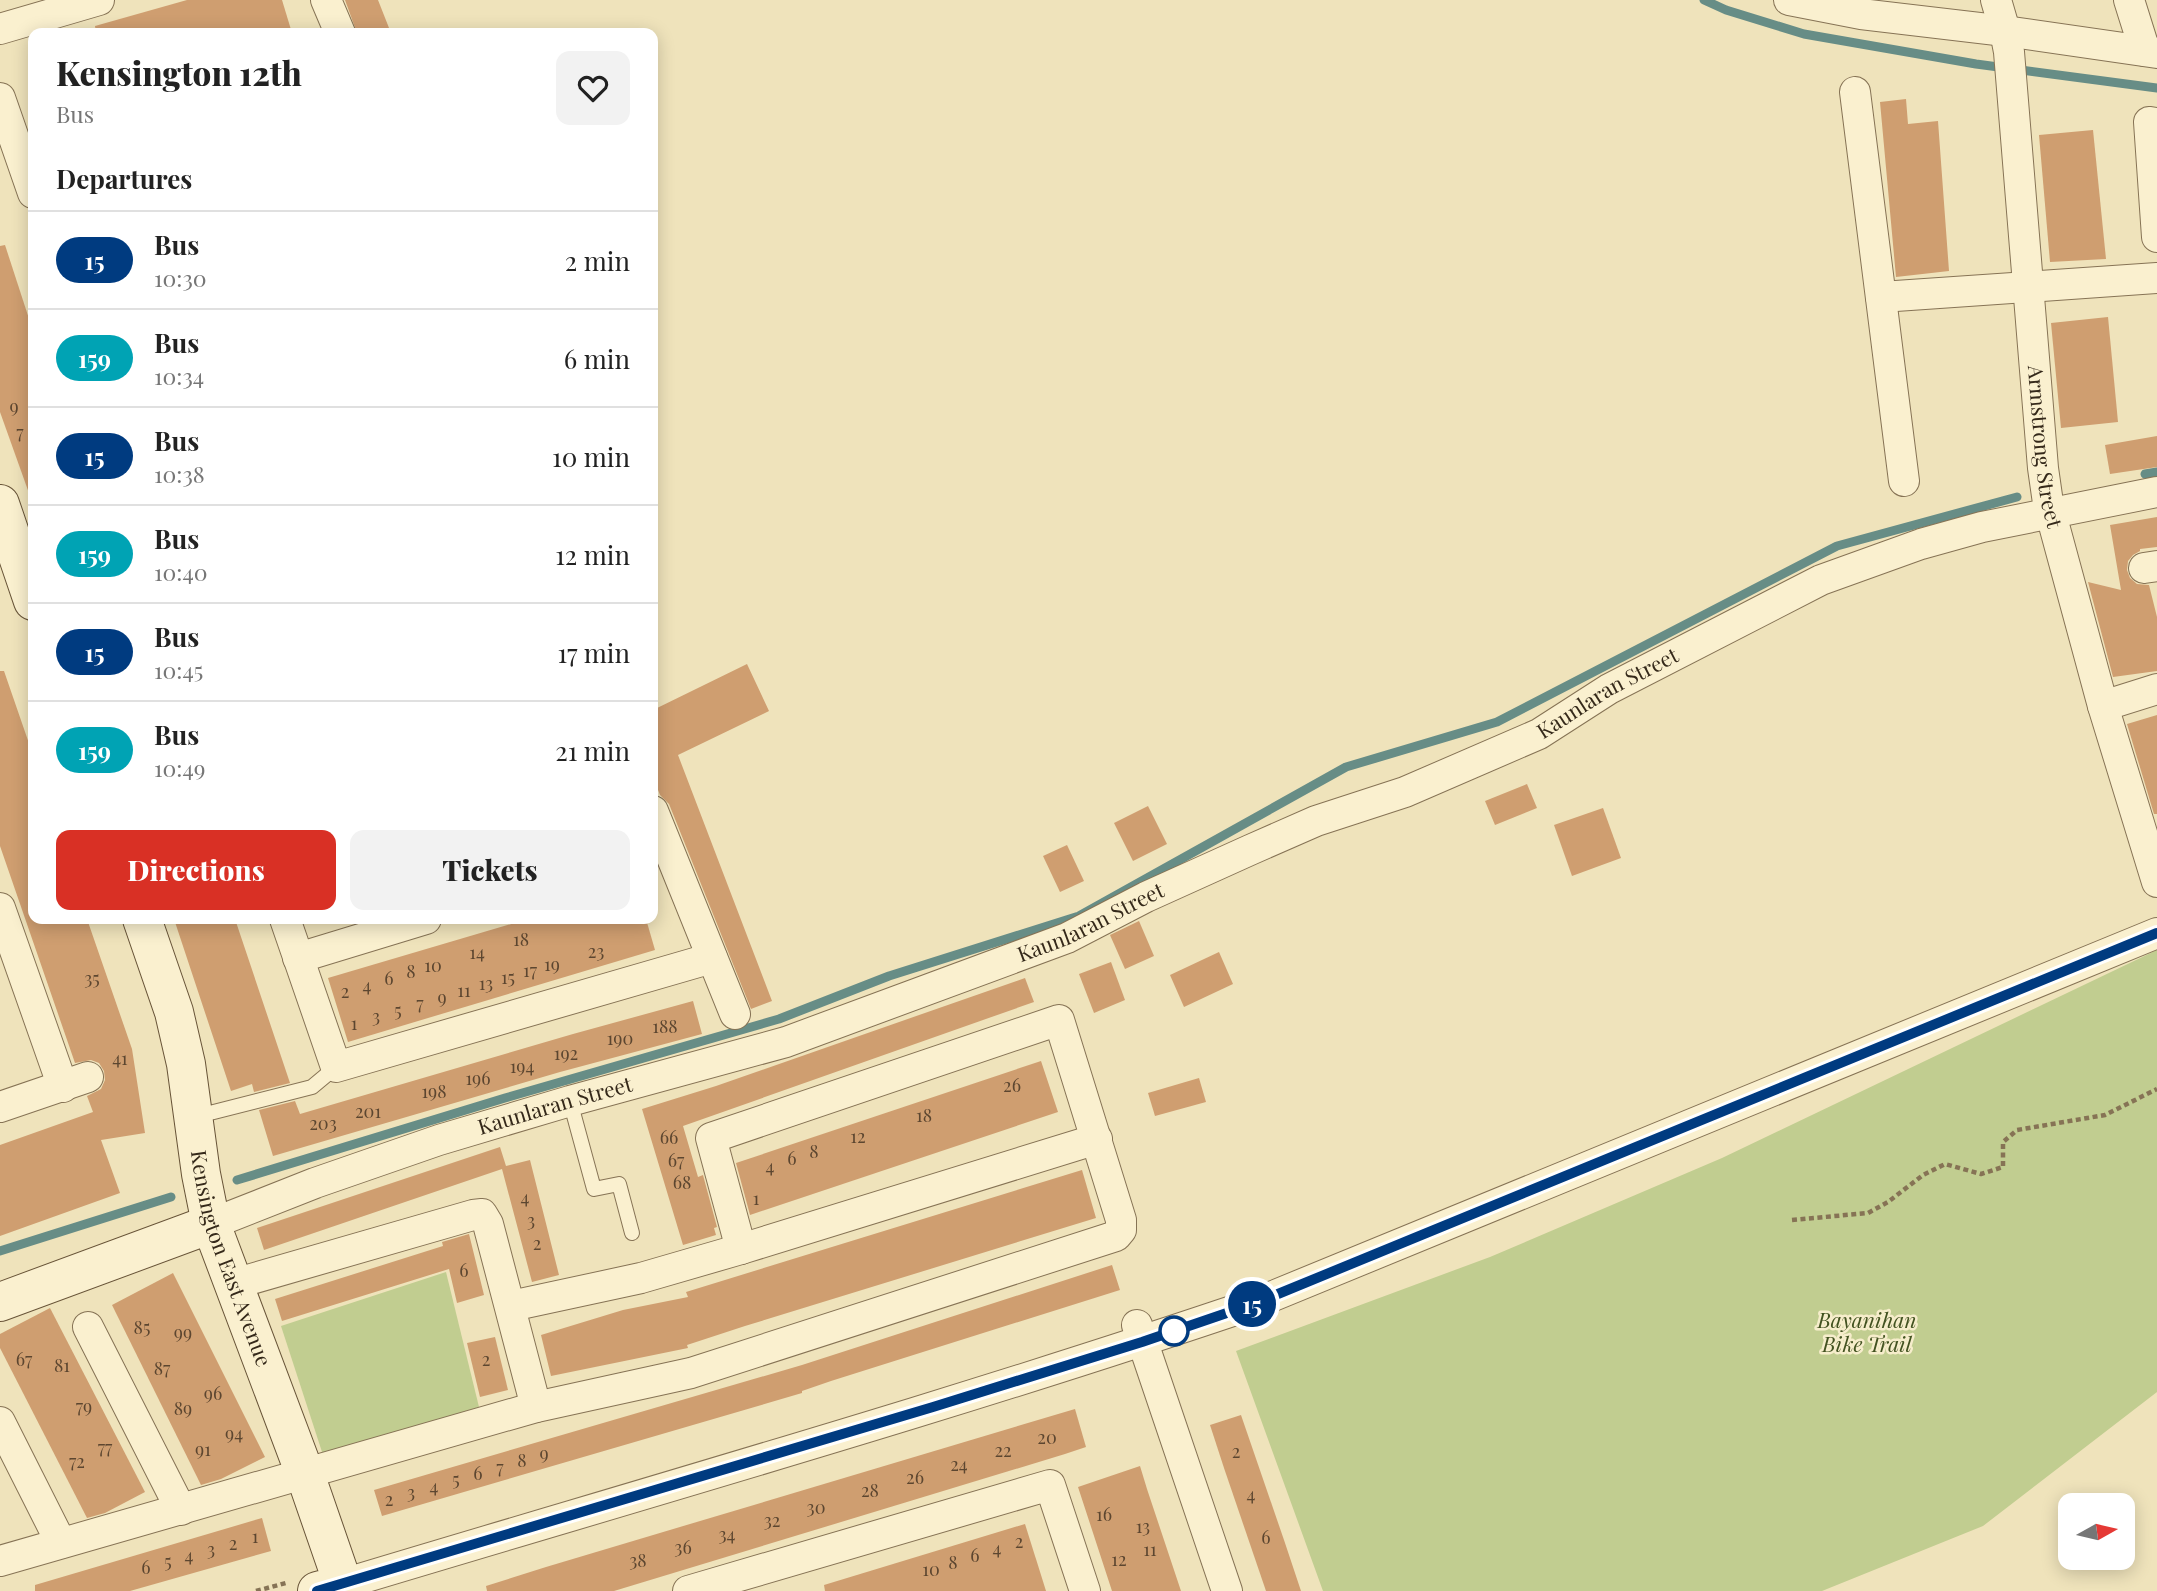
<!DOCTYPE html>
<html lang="en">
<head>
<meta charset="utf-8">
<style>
	body { margin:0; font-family:"Playfair Display",serif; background:#f2f2f2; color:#222; height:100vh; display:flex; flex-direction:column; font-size:26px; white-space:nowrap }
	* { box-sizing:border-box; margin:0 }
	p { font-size:23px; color:#767676 }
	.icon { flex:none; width:38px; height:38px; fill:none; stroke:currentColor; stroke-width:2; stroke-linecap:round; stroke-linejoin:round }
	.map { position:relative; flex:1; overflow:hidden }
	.drawer { position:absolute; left:28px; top:28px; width:630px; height:896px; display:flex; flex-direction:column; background:#fff; border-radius:14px; box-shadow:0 4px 18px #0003 }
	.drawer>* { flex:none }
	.badge { padding:0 14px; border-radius:23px; font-size:24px; line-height:46px }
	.needle { width:46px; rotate:82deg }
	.tools { position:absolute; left:2058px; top:1493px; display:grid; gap:14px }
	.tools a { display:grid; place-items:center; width:77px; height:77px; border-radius:14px; background:#fff; box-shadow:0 4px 18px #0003; font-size:35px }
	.map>.badge { position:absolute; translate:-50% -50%; box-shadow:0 0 0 4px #fff }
	h2 { padding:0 28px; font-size:26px; line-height:63px }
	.round { display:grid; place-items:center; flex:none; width:74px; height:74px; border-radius:14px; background:#f2f2f2 }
	.summary { display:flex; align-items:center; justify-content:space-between; height:119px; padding:0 28px }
	h1 { font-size:33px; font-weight:800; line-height:52px }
	.primary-button { display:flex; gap:14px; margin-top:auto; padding:14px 28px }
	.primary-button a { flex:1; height:80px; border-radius:14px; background:#d93025; color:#fff; font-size:28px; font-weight:800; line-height:80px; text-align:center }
	.primary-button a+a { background:#f2f2f2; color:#222 }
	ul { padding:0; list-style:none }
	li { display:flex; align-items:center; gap:21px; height:98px; padding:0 28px; border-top:2px solid #e0e0e0 }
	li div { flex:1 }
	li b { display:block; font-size:26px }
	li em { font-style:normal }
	li .badge { min-width:77px; font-weight:700; text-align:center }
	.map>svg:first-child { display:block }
	.green { fill:#c1cd90 }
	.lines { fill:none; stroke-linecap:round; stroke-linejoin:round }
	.stream { stroke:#678d86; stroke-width:9 }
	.building { fill:#cf9e70 }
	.lane-casing { stroke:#867355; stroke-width:16 }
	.street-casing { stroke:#867355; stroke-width:32 }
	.secondary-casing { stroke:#685438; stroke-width:40 }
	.path { stroke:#867355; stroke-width:4.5; stroke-dasharray:5 3.5; stroke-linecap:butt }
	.lane { stroke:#faf0cf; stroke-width:14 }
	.street { stroke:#faf0cf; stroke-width:30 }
	.secondary { stroke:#faf0cf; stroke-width:38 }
	.line-casing { stroke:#fff; stroke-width:16 }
	.line { stroke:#003b80; stroke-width:10 }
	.stop-dot { fill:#fff; stroke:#003b80; stroke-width:3.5 }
	.labels { text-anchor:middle; stroke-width:5; stroke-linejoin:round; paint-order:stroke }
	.number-label { font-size:18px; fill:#5c4630 }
	.street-label { font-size:21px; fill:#35291a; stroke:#f6edcb }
	.park-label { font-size:21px; font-style:italic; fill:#425220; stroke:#f6edcb }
</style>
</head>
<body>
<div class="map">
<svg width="2157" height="1591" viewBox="0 0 2157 1591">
	<rect width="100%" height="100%" fill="#efe3bb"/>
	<g class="green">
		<polygon points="2157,950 2157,1392 1983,1526 1822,1591 1323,1591 1236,1351 1490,1257 1722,1158"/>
		<polygon points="446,1272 479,1407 323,1455 281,1326"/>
	</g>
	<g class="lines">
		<g class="stream">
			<polyline points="1704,0 1726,10 1804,34 1976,64 2157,88"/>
			<polyline points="2145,474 2157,472"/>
			<polyline points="237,1180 505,1098 779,1019 889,976 1079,916 1346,767 1497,722 1837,546 2017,497"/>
			<polyline points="0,1251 171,1197"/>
		</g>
	</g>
	<g class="building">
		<polygon points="187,0 282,0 292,33 96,33 95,26"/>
		<polygon points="345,0 378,0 391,33 357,33"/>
		<polygon points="1906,99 1908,124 1938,121 1949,271 1896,277 1880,102"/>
		<polygon points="2093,130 2106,259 2050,262 2039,135"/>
		<polygon points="5,245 33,331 33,496 30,496 0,412 0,246"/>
		<polygon points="2108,317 2118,422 2061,428 2051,323"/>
		<polygon points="2157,436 2157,467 2110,474 2105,445"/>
		<polygon points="2157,517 2157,547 2140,549 2140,551 2133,555 2128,561 2127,570 2130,578 2137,584 2149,585 2157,617 2157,671 2113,677 2088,582 2121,590 2110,525"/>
		<polygon points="747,664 769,711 678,755 772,1001 751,1009 669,804 660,795 653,777 653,710"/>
		<polygon points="0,671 4,671 33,755 33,919 87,919 132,1049 145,1133 101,1140 120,1193 0,1236 0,1145 93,1112 87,1096 101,1089 105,1080 104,1071 99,1063 91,1060 75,1063 0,846"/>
		<polygon points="2157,715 2157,814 2154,814 2127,724"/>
		<polygon points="1527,784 1537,808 1495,825 1485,801"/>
		<polygon points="1148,806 1167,844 1133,861 1114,823"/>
		<polygon points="1603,808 1621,858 1572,876 1554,825"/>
		<polygon points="1067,845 1084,881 1060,892 1043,856"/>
		<polygon points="174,919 235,919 290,1083 254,1092 252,1084 231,1091"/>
		<polygon points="528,919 646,919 655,950 348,1042 328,978"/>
		<polygon points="1139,921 1154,956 1125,969 1110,935"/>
		<polygon points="1219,952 1233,984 1184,1007 1170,975"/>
		<polygon points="1111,962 1125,1000 1094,1013 1079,974"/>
		<polygon points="1025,978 1034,1002 683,1126 698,1177 703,1175 717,1227 714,1228 716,1235 683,1245 642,1109 716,1086"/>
		<polygon points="693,1001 702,1034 560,1072 273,1156 259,1110 295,1101 300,1114 573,1034"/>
		<polygon points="1041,1061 1058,1112 750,1215 736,1163"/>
		<polygon points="1199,1078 1206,1102 1155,1116 1148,1093"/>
		<polygon points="500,1147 506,1166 530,1160 559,1275 532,1282 502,1169 264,1250 257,1228"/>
		<polygon points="1082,1170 1096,1218 745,1326 687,1345 688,1348 551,1376 541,1335 623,1310 688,1297 686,1292"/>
		<polygon points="469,1234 484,1295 457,1303 449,1269 282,1321 275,1299 443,1246 442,1242"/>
		<polygon points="1112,1265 1120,1290 831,1381 802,1391 802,1393 382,1516 374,1490 802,1365"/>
		<polygon points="173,1273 265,1457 221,1479 201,1485 112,1305"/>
		<polygon points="50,1308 145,1492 105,1513 87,1518 0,1348 0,1334"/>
		<polygon points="495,1337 508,1390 480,1397 467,1343"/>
		<polygon points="1075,1409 1086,1447 1065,1454 614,1591 487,1591 486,1586 546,1567"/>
		<polygon points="1241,1415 1285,1543 1301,1591 1266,1591 1224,1468 1210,1425"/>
		<polygon points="1140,1466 1147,1489 1181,1591 1112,1591 1078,1487"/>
		<polygon points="262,1518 271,1551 130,1591 35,1591 35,1585"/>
		<polygon points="1025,1524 1046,1591 825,1591 824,1585"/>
	</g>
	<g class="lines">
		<defs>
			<g id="lane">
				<polyline points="570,1101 594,1189 619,1184 632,1233"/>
				<polyline points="194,1117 312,1087 336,1067"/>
			</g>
			<g id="street">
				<polyline points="326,0 340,33"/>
				<polyline points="1789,0 1861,14 2005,31 2157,53"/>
				<path id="s1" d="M1996,0L2005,31L2009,52L2043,468L2048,503L2103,706L2157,882"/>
				<polyline points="2129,0 2145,51"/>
				<polyline points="0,29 99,0"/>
				<polyline points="1855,92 1904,481"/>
				<polyline points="0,98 33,193"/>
				<polyline points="2157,123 2149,122 2157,237"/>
				<polyline points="1881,297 2157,278"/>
				<polyline points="2144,568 2157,566"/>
				<polyline points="2103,706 2157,689"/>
				<polyline points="653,811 735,1014"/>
				<polyline points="0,908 63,1087"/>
				<polyline points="285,919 336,1067 712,958"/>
				<polyline points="298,958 426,919"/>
				<polyline points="0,1107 88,1077"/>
				<path id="s2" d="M211,1224L315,1183L439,1140L570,1101L786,1042L1067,938L1146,897L1250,850L1316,821L1405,792L1539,734L1609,689L1821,580L1921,544L1982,527L2157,492"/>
				<polyline points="234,1284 473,1215 482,1214 488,1224 536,1407"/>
				<polyline points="511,1306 641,1278 741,1249 1097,1139"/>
				<polyline points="1137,1325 1227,1591"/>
				<polyline points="88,1327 181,1510"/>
				<polyline points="0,1422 61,1543"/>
				<polyline points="0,1561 536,1407 691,1373 1116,1236 1121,1230 1121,1220 1059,1020 711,1138 741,1249"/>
				<path d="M345,1591L343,1584C648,1492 955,1405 1256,1303L2157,933"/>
				<polyline points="688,1591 1050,1485 1085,1591"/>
			</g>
			<g id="secondary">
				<polyline points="0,504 33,601"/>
				<path id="s3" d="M142,919L174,1012L186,1064L201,1174L211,1224L305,1474L343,1584L317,1591"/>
				<polyline points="0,1302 211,1224"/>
			</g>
		</defs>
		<use href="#lane" class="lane-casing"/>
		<use href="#street" class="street-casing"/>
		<use href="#secondary" class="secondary-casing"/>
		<g class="path">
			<polyline points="1792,1220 1868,1213 1888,1202 1923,1175 1945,1164 1981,1174 2003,1167 2003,1142 2017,1130 2105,1115 2157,1089"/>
			<polyline points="256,1591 286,1583"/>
		</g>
		<use href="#lane" class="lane"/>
		<use href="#street" class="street"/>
		<use href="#secondary" class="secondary"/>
	</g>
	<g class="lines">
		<defs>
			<polyline id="line" points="317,1591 933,1407 1142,1342 1256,1303 2157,933"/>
		</defs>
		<use href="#line" class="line-casing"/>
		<use href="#line" class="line"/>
	</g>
	<circle class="stop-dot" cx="1174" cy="1331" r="14"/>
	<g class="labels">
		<g class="number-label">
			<text x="14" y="413">9</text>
			<text x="20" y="439">7</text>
			<text x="521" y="946">18</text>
			<text x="596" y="958">23</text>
			<text x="477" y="959">14</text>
			<text x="552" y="971">19</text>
			<text x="433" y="972">10</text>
			<text x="530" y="977">17</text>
			<text x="411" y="978">8</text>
			<text x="508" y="984">15</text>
			<text x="92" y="985">35</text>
			<text x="389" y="985">6</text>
			<text x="486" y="990">13</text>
			<text x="367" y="992">4</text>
			<text x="464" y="997">11</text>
			<text x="345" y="998">2</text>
			<text x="442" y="1004">9</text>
			<text x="420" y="1010">7</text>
			<text x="398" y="1017">5</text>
			<text x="376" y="1023">3</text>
			<text x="354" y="1030">1</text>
			<text x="665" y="1033">188</text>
			<text x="620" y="1045">190</text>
			<text x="566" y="1060">192</text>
			<text x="120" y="1065">41</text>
			<text x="522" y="1073">194</text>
			<text x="478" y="1085">196</text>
			<text x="1012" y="1092">26</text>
			<text x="434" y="1098">198</text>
			<text x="368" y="1118">201</text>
			<text x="924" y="1122">18</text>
			<text x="323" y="1130">203</text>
			<text x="858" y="1143">12</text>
			<text x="669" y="1144">66</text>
			<text x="814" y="1158">8</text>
			<text x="792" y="1165">6</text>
			<text x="676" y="1167">67</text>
			<text x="770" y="1173">4</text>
			<text x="682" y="1189">68</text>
			<text x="525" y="1204">4</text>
			<text x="756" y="1205">1</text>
			<text x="531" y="1227">3</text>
			<text x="537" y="1250">2</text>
			<text x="464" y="1277">6</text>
			<text x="142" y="1334">85</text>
			<text x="183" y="1339">99</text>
			<text x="24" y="1366">67</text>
			<text x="486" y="1366">2</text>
			<text x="62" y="1372">81</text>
			<text x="162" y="1375">87</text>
			<text x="213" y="1400">96</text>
			<text x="84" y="1413">79</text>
			<text x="183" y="1415">89</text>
			<text x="234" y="1440">94</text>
			<text x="1047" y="1444">20</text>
			<text x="105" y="1454">77</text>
			<text x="203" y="1456">91</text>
			<text x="1003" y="1457">22</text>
			<text x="1236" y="1458">2</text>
			<text x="544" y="1460">9</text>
			<text x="522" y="1467">8</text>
			<text x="77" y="1468">72</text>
			<text x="959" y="1471">24</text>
			<text x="500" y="1474">7</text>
			<text x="478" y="1480">6</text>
			<text x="915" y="1484">26</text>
			<text x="456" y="1486">5</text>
			<text x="434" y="1493">4</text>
			<text x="870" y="1497">28</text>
			<text x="411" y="1499">3</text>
			<text x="1251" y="1501">4</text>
			<text x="389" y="1506">2</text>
			<text x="816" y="1514">30</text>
			<text x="1104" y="1521">16</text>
			<text x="772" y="1527">32</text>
			<text x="1143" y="1533">13</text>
			<text x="727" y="1541">34</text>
			<text x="255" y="1543">1</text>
			<text x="1266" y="1544">6</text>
			<text x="1019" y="1548">2</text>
			<text x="233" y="1550">2</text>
			<text x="683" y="1554">36</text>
			<text x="997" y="1555">4</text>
			<text x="211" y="1556">3</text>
			<text x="1150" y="1556">11</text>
			<text x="189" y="1562">4</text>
			<text x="975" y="1562">6</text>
			<text x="1119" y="1566">12</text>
			<text x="638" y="1567">38</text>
			<text x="168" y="1568">5</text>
			<text x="953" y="1569">8</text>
			<text x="146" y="1574">6</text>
			<text x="931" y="1576">10</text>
		</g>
		<g class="street-label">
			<text dy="7" stroke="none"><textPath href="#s1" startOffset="450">Armstrong Street</textPath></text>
			<text dy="7" stroke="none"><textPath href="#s2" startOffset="1498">Kaunlaran Street</textPath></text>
			<text dy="7" stroke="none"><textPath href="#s2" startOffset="931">Kaunlaran Street</textPath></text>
			<text dy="7" stroke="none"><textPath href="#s2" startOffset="364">Kaunlaran Street</textPath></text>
			<text dy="7" stroke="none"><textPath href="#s3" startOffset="352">Kensington East Avenue</textPath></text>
		</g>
		<g class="park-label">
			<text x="1867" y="1328">Bayanihan<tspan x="1867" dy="24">Bike Trail</tspan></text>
		</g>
	</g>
</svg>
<div class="tools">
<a><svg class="needle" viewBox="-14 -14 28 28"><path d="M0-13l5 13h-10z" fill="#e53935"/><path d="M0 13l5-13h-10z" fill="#767676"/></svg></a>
</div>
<b class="badge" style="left:1252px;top:1304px;background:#003b80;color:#fff">15</b>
<section class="drawer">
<div class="summary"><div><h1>Kensington 12th</h1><p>Bus</p></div><a class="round"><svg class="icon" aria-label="heart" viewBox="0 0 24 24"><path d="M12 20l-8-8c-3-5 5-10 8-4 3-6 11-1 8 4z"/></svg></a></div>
<h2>Departures</h2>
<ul>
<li><span class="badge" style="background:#003b80;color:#fff">15</span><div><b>Bus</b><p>10:30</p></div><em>2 min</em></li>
<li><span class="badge" style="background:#00a3b4;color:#fff">159</span><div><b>Bus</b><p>10:34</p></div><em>6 min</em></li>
<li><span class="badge" style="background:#003b80;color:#fff">15</span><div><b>Bus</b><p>10:38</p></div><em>10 min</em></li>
<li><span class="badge" style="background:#00a3b4;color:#fff">159</span><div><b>Bus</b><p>10:40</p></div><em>12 min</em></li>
<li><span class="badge" style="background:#003b80;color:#fff">15</span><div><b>Bus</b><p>10:45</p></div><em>17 min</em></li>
<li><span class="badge" style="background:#00a3b4;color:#fff">159</span><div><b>Bus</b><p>10:49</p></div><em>21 min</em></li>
</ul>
<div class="primary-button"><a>Directions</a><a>Tickets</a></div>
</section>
</div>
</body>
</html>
